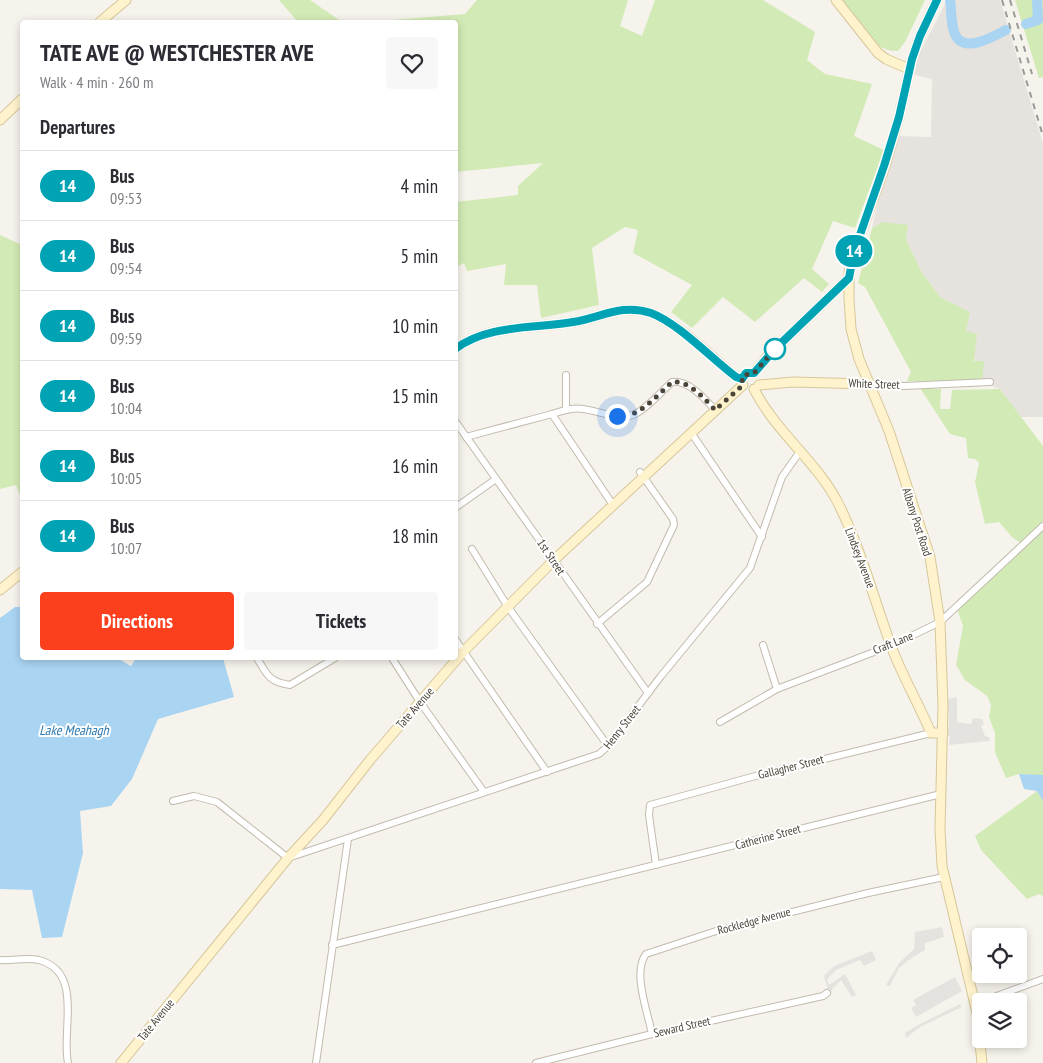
<!DOCTYPE html>
<html lang="en">
<head>
<meta charset="utf-8">
<style>
	body { margin:0; font-family:"PT Sans Narrow",sans-serif; background:#f7f7f7; color:#2b2b33; height:100vh; display:flex; flex-direction:column; font-size:19px; white-space:nowrap }
	* { box-sizing:border-box; margin:0 }
	p { font-size:16px; color:#7c7c81 }
	.icon { flex:none; width:28px; height:28px; fill:none; stroke:currentColor; stroke-width:2; stroke-linecap:round; stroke-linejoin:round }
	.map { position:relative; flex:1; overflow:hidden }
	.panel { position:absolute; left:20px; top:20px; width:438px; height:640px; display:flex; flex-direction:column; background:#fff; border-radius:5px; box-shadow:0 2px 8px #0003 }
	.panel>* { flex:none }
	.badge { padding:0 10px; border-radius:16px; font-size:18px; line-height:32px }
	.buttons { position:absolute; left:972px; top:928px; display:grid; gap:10px }
	.buttons a { display:grid; place-items:center; width:55px; height:55px; border-radius:5px; background:#fff; box-shadow:0 2px 8px #0003; font-size:25px }
	.you { position:absolute; width:25px; height:25px; margin:-12px; border:4px solid #fff; border-radius:50%; background:#1a73e8; box-shadow:0 0 0 8px #1a73e833 }
	.map>.badge { position:absolute; translate:-50% -50%; box-shadow:0 0 0 2px #fff }
	h2 { padding:0 20px; font-size:19px; line-height:45px }
	.round { display:grid; place-items:center; flex:none; width:52px; height:52px; border-radius:5px; background:#f7f7f7 }
	.head { display:flex; align-items:center; justify-content:space-between; height:85px; padding:0 20px }
	h1 { font-size:24px; font-weight:600; line-height:38px }
	.primary-button { display:flex; gap:10px; margin-top:auto; padding:10px 20px }
	.primary-button a { flex:1; height:58px; border-radius:5px; background:#fc3f1d; color:#fff; font-size:20px; font-weight:600; line-height:58px; text-align:center }
	.primary-button a+a { background:#f7f7f7; color:#2b2b33 }
	ul { padding:0; list-style:none }
	li { display:flex; align-items:center; gap:15px; height:70px; padding:0 20px; border-top:1px solid #e1e1e2 }
	li div { flex:1 }
	li b { display:block; font-size:19px }
	li em { font-style:normal }
	li .badge { min-width:55px; font-weight:700; text-align:center }
	.map>svg:first-child { display:block }
	.industrial { fill:#e6e2dd }
	.green { fill:#d2eab5 }
	.parking { fill:#e5e3e0 }
	.water { fill:#a9d4f2 }
	.lines { fill:none; stroke-linecap:round; stroke-linejoin:round }
	.river { stroke:#a9d4f2; stroke-width:10 }
	.street-casing { stroke:#c2bbae; stroke-width:8 }
	.secondary-casing { stroke:#d6c79b; stroke-width:11 }
	.street { stroke:#fff; stroke-width:6 }
	.secondary { stroke:#fff3cd; stroke-width:9 }
	.rail { stroke:#9a9a9a; stroke-width:2; stroke-dasharray:6 6; stroke-linecap:butt }
	.line-casing { stroke:#fff; stroke-width:11 }
	.line { stroke:#00a3b4; stroke-width:8 }
	.walk { stroke:#4b4439; stroke-width:5; stroke-dasharray:0 9 }
	.stop-dot { fill:#fff; stroke:#00a3b4; stroke-width:2.5 }
	.labels { text-anchor:middle; stroke-width:4; stroke-linejoin:round; paint-order:stroke }
	.street-label { font-size:12px; fill:#4b4439; stroke:#fff }
	.water-label { font-size:14px; font-style:italic; fill:#2e7ab2; stroke:#fff }
</style>
</head>
<body>
<div class="map">
<svg width="1043" height="1063" viewBox="0 0 1043 1063">
	<rect width="100%" height="100%" fill="#f6f3ec"/>
	<polygon class="industrial" points="947,0 1000,0 1043,144 1043,417 1021,417 1000,389 982,382 966,332 969,312 940,297 921,271 906,239 883,222 872,228 880,193 898,136 931,137 932,79 911,74 920,52"/>
	<g class="green">
		<polygon points="279,0 310,0 342,22 298,22"/>
		<polygon points="477,0 628,0 620,26 642,36 655,0 763,0 815,32 807,60 825,74 872,84 854,136 884,150 855,228 833,221 812,269 829,284 822,292 804,278 755,322 723,297 692,328 671,312 692,285 633,253 638,230 625,227 592,248 599,305 541,318 537,285 504,285 506,264 467,271 464,263 455,268 455,202 518,195 518,186 543,163 455,172 455,22 368,22 465,14"/>
		<path d="M841,0H925L905,42L898,51C871,52 855,19 841,0Z"/>
		<polygon points="1015,0 1043,0 1043,77 1039,78"/>
		<polygon points="883,222 908,225 906,239 921,271 940,297 970,312 966,331 977,334 974,361 984,361 982,382 907,381 911,372 865,287 858,283 872,228"/>
		<polygon points="0,235 22,245 22,500 16,485 0,489"/>
		<polygon points="920,388 941,389 940,409 950,409 952,390 1000,389 1043,446 1043,521 1022,544 1012,537 999,522 985,524 975,482 979,463 975,459 968,458 966,438 950,434"/>
		<polygon points="1043,529 1043,776 1019,774 1006,778 995,752 995,733 989,717 991,705 987,696 965,680 956,665 963,626 957,609"/>
		<polygon points="1037,791 1043,801 1043,896 1039,894 1027,899 981,850 975,836"/>
	</g>
	<g class="parking">
		<polygon points="957,697 957,722 971,724 973,718 982,719 984,724 981,726 985,736 989,737 990,741 949,745 950,736 946,736 947,728 949,727 948,699"/>
		<polygon points="942,927 944,937 925,943 925,950 910,959 899,968 890,986 886,985 899,963 914,949 915,932"/>
		<polygon points="872,951 876,960 864,966 860,960 836,970 827,979 829,985 845,974 856,995 852,997 841,980 829,993 824,976 834,966"/>
		<polygon points="955,977 962,991 916,1017 911,1008 916,1005 913,1000"/>
		<polygon points="960,1004 962,1007 920,1027 906,1038 905,1033 920,1024"/>
	</g>
	<g class="water">
		<polygon points="15,607 22,607 22,658 117,658 131,666 136,658 223,658 234,697 158,719 132,779 111,806 80,811 83,853 62,937 42,938 32,890 0,889 0,618"/>
		<polygon points="1019,774 1043,775 1043,801 1037,791 1024,789"/>
	</g>
	<g class="lines">
		<g class="river">
			<path d="M950,0C952,10 950,31 958,39C969,51 994,36 1006,30"/>
			<polyline points="1026,24 1038,20 1037,0"/>
		</g>
		<defs>
			<g id="street">
				<polyline points="566,375 566,410"/>
				<polyline points="869,384 904,386 990,382"/>
				<path d="M552,414C562,411 573,407 583,409C600,411 620,422 637,413C649,406 661,392 672,382C689,380 705,399 715,410"/>
				<polyline points="455,421 648,693"/>
				<polyline points="692,434 762,537"/>
				<polyline points="466,437 552,414 613,505"/>
				<polyline points="455,508 496,479"/>
				<polyline points="472,549 508,607 608,746"/>
				<polyline points="597,624 647,582 674,525 673,519 640,472"/>
				<polyline points="455,639 547,772"/>
				<polyline points="763,645 777,689"/>
				<path d="M257,658C267,675 269,682 290,685L335,658"/>
				<polyline points="392,658 420,702 484,792"/>
				<polyline points="720,722 777,689 895,644 940,622 1043,526"/>
				<polyline points="173,801 194,796 217,802 288,858 599,754 608,746 661,676 750,568 782,477 801,450"/>
				<polyline points="656,865 649,815 650,805 759,775 931,733"/>
				<polyline points="332,945 941,794"/>
				<path d="M0,960C13,961 26,957 39,960C84,972 61,1030 68,1063"/>
				<polyline points="983,1001 1043,979"/>
				<path d="M652,1034C648,1013 632,972 646,954L716,931L868,893L944,877"/>
				<polyline points="316,1063 348,839"/>
				<polyline points="536,1063 652,1034 823,996 827,993"/>
			</g>
			<g id="secondary">
				<polyline points="836,0 878,53 886,59 909,69"/>
				<polyline points="937,0 920,36 912,59 899,117 885,166 854,252 849,272 849,299 851,329 859,359 889,431 930,557 940,622 943,705 940,829 942,866 977,1013 982,1063"/>
				<polyline points="100,22 126,0"/>
				<polyline points="0,120 22,99"/>
				<path d="M455,349C488,324 534,329 573,322C600,318 622,303 651,313C676,322 712,357 733,375L742,379"/>
				<polyline points="754,373 768,356 849,278"/>
				<polyline points="759,385 793,382 869,384"/>
				<path d="M754,389C775,431 815,460 837,501C860,546 873,596 890,643C901,674 918,702 931,733H943"/>
				<polyline points="0,590 22,572"/>
				<polyline points="121,1063 288,858 323,820 370,760 463,652 554,560 743,385"/>
			</g>
		</defs>
		<use href="#street" class="street-casing"/>
		<use href="#secondary" class="secondary-casing"/>
		<use href="#street" class="street"/>
		<use href="#secondary" class="secondary"/>
		<g class="rail">
			<polyline points="1002,0 1043,136"/>
			<polyline points="1010,0 1032,74"/>
		</g>
	</g>
	<g class="lines">
		<defs>
			<path id="line" d="M455,349C488,324 534,329 573,322C600,318 622,303 651,313C678,323 712,359 736,377L742,379L746,373H754L775,349L849,278L854,252L884,166L899,117L912,59L920,36L937,0"/>
		</defs>
		<use href="#line" class="line-casing"/>
		<use href="#line" class="line"/>
		<path class="walk" d="M617,416C639,419 657,395 672,382C689,380 705,399 715,410L743,385L742,379L744,375L754,373L775,349"/>
	</g>
	<circle class="stop-dot" cx="775" cy="349" r="10"/>
	<g class="labels">
		<g class="street-label">
			<text transform="translate(874 384) rotate(2)" y="4">White Street</text>
			<text transform="translate(917 522) rotate(72)" y="4">Albany Post Road</text>
			<text transform="translate(551 557) rotate(56)" y="4">1st Street</text>
			<text transform="translate(860 558) rotate(69)" y="4">Lindsey Avenue</text>
			<text transform="translate(893 643) rotate(-22)" y="4">Craft Lane</text>
			<text transform="translate(415 708) rotate(-49)" y="4">Tate Avenue</text>
			<text transform="translate(622 727) rotate(-52)" y="4">Henry Street</text>
			<text transform="translate(791 767) rotate(-14)" y="4">Gallagher Street</text>
			<text transform="translate(768 837) rotate(-15)" y="4">Catherine Street</text>
			<text transform="translate(754 921) rotate(-15)" y="4">Rockledge Avenue</text>
			<text transform="translate(156 1020) rotate(-51)" y="4">Tate Avenue</text>
			<text transform="translate(682 1027) rotate(-13)" y="4">Seward Street</text>
		</g>
		<g class="water-label">
			<text x="74" y="735">Lake Meahagh</text>
		</g>
	</g>
</svg>
<div class="buttons">
<a><svg class="icon" aria-label="locate" viewBox="0 0 24 24"><circle cx="12" cy="12" r="6"/><path d="M12 2v4M12 18v4M2 12h4M18 12h4"/></svg></a>
<a><svg class="icon" aria-label="layers" viewBox="0 0 24 24"><path d="M12 4l9 5-9 5-9-5zM3 14l9 5 9-5"/></svg></a>
</div>
<div class="you" style="left:617px;top:416px"></div>
<b class="badge" style="left:854px;top:251px;background:#00a3b4;color:#fff">14</b>
<section class="panel">
<div class="head"><div><h1>TATE AVE @ WESTCHESTER AVE</h1><p>Walk · 4 min · 260 m</p></div><a class="round"><svg class="icon" aria-label="heart" viewBox="0 0 24 24"><path d="M12 20l-8-8c-3-5 5-10 8-4 3-6 11-1 8 4z"/></svg></a></div>
<h2>Departures</h2>
<ul>
<li><span class="badge" style="background:#00a3b4;color:#fff">14</span><div><b>Bus</b><p>09:53</p></div><em>4 min</em></li>
<li><span class="badge" style="background:#00a3b4;color:#fff">14</span><div><b>Bus</b><p>09:54</p></div><em>5 min</em></li>
<li><span class="badge" style="background:#00a3b4;color:#fff">14</span><div><b>Bus</b><p>09:59</p></div><em>10 min</em></li>
<li><span class="badge" style="background:#00a3b4;color:#fff">14</span><div><b>Bus</b><p>10:04</p></div><em>15 min</em></li>
<li><span class="badge" style="background:#00a3b4;color:#fff">14</span><div><b>Bus</b><p>10:05</p></div><em>16 min</em></li>
<li><span class="badge" style="background:#00a3b4;color:#fff">14</span><div><b>Bus</b><p>10:07</p></div><em>18 min</em></li>
</ul>
<div class="primary-button"><a>Directions</a><a>Tickets</a></div>
</section>
</div>
</body>
</html>
